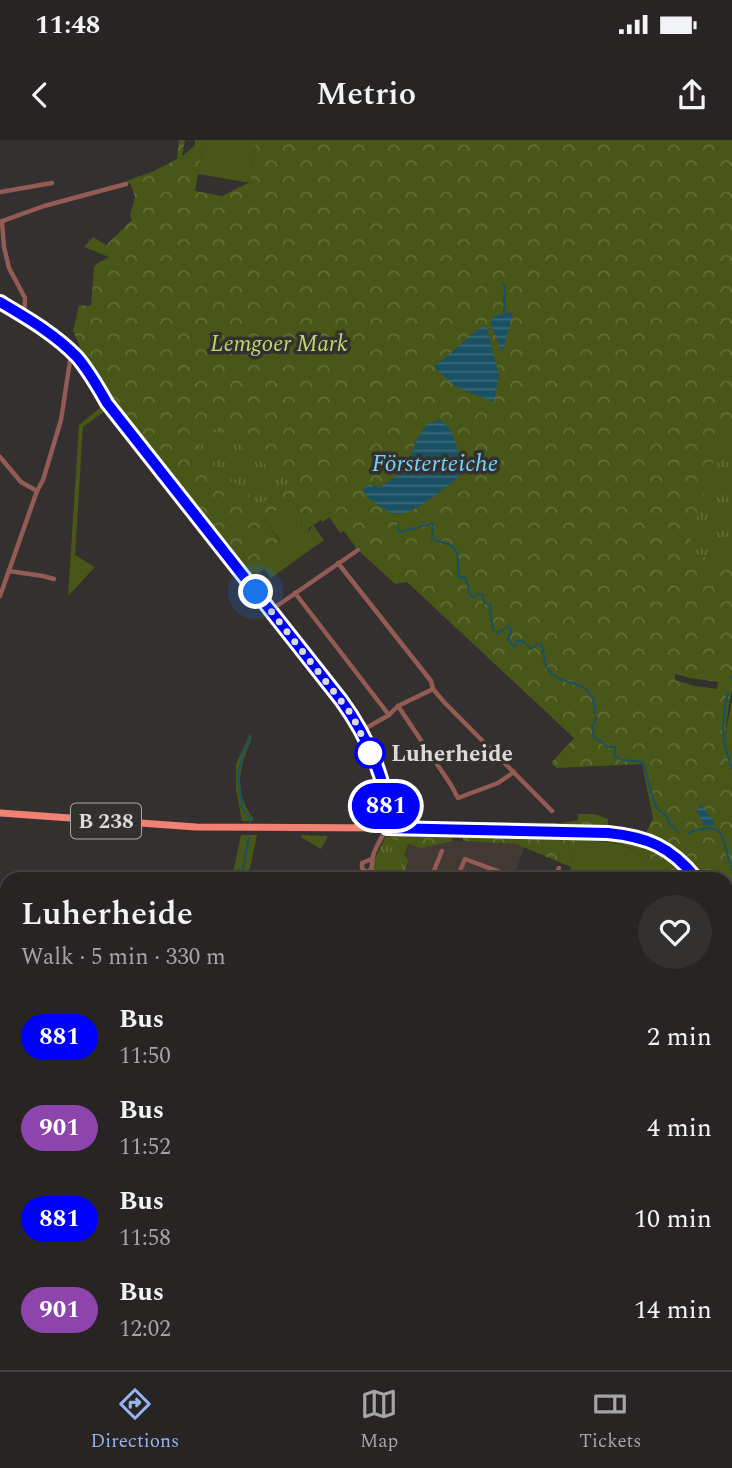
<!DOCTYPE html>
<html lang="en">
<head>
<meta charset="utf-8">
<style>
	body { margin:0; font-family:Spectral,serif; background:#333030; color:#f1f3f6; height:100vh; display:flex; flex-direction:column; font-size:26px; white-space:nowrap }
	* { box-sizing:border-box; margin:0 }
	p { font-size:23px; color:#a4a4a6 }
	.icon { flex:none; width:38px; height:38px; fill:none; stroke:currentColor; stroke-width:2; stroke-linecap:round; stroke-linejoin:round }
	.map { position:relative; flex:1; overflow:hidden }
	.drawer { position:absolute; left:0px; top:732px; width:733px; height:499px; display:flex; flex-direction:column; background:#272423; border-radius:21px 21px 0 0; box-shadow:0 2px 5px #0004,0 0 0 2px #434141 }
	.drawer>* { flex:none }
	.badge { padding:0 14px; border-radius:23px; font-size:24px; line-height:46px }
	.you { position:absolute; width:35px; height:35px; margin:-18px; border:5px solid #fff; border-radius:50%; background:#1a73e8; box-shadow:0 0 0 10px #1a73e833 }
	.map>.badge { position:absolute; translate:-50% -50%; box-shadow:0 0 0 4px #fff }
	.round { display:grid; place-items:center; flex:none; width:74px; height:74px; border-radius:37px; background:#333030 }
	.headline { display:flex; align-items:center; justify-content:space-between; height:119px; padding:0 21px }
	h1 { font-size:33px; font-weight:600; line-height:52px }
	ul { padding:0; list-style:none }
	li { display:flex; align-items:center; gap:21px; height:91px; padding:0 21px }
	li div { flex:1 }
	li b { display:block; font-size:26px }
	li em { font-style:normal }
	li .badge { min-width:77px; font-weight:700; text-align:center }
	.status { display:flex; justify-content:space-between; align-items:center; height:49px; padding:0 35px; background:#272423; direction:ltr }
	.status svg { height:19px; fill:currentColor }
	header { display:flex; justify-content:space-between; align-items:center; height:91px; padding:0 21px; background:#272423; font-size:32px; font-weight:600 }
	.tab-bar { display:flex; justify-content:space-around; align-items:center; height:98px; border-top:2px solid #434141; background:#272423; font-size:19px; color:#a4a4a6 }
	.tab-bar a { display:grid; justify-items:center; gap:4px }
	.tab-bar .on { color:#95b2f1 }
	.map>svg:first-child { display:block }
	.built { fill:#423834 }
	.green { fill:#485617 }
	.forest { fill:url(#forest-crowns); fill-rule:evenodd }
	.park { fill:url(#park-tufts) }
	.water { fill:url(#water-rules) }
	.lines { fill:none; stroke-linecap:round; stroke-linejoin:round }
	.stream { stroke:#1a5063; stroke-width:2 }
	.minor { stroke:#935b54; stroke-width:4.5 }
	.secondary { stroke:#c97066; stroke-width:6 }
	.primary { stroke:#f28073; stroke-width:7 }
	.line-casing { stroke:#fff; stroke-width:16 }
	.line { stroke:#00f; stroke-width:10 }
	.walk { stroke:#dddbda; stroke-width:7; stroke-dasharray:0 12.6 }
	.stop-dot { fill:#fff; stroke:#00f; stroke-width:3.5 }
	.labels { text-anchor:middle; stroke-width:7; stroke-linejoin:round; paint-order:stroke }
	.shield { fill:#34302f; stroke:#aaa8a7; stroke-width:2 }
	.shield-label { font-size:21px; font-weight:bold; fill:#dddbda }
	.park-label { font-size:23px; font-style:italic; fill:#beda6f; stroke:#34302f }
	.stop-label { font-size:23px; font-weight:bold; fill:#dddbda; stroke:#34302f; text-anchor:start }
	.water-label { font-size:24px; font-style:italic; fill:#70d5fd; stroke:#34302f }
</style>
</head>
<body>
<div class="status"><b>11:48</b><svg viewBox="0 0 49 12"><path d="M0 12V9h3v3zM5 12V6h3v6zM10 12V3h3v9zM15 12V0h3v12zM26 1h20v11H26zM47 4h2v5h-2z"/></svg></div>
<header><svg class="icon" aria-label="back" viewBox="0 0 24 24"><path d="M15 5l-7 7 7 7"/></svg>Metrio<svg class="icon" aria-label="share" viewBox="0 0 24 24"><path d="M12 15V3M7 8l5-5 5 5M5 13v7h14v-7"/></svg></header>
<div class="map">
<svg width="732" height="1230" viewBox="0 0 732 1230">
	<defs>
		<pattern id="forest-crowns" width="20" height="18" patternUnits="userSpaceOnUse" patternTransform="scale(1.75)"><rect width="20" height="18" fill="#485617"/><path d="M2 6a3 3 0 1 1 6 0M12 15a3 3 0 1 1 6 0" fill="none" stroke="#626e38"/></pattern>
		<pattern id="park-tufts" width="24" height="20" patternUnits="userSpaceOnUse" patternTransform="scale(1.75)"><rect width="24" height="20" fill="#485617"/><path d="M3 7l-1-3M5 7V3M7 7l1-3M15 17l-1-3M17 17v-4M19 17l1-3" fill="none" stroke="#626e38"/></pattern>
		<pattern id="water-rules" width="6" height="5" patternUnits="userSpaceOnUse" patternTransform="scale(1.75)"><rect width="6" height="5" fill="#1a5063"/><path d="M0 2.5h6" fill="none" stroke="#3b6979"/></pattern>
	</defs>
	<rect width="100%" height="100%" fill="#34302f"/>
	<polygon class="built" points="454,701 516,704 525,707 513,738 408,738 411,732 406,730 408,725 404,715 408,704 422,708"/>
	<g class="green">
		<polygon points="204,0 256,0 250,43 198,34"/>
		<polygon points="102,266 105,271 83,287 75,415 95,427 68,456 79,285"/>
		<path d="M289,360C300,368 301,374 302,387L309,392L313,385L324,400L271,438L264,429L285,412L275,404L280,400L264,380L281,366V364Z"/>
		<polygon points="731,563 732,563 732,615 725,597"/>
		<path d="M250,594L252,598C239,627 233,651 253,678V681H242L236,649V624Z"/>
		<polygon points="241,695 257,695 248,738 232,738"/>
		<polygon points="302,695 328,696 321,709 301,697"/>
		<path d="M576,700C614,702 638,700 657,738L567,737L571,727Z"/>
		<polygon points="726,977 732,978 732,1047 726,1045"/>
		<polygon points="0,1176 7,1176 7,1214 0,1211"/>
	</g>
	<g class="forest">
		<path d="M179,0H185L182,15H184L195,5V0H204L195,51L222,56L250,42L256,0H732V551L729,563L725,597L732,615V781L726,773V738H701C685,717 673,703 646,693L653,678L642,624L557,628L551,623L574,598L407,442L395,444L357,409L344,391L340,393L329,377L323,382L321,380L309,388L308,392L302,387C301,374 300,368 289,360L282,364V366L264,380L280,401L275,404L286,412L252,438L113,258L103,240L96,235L93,227L80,215L79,204L73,191L79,165L91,166L94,127L96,124L109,117L84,107L93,97L106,105L132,80L130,75L135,57L131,45L126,41L154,31L177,19ZM417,299L398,375L370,344C380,351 389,341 398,335L396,327L411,316ZM675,534L690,538L718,542L717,549L695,546L675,540Z"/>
		<polygon points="578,674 594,674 608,679 608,689 486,685 486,682 562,683 578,680"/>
		<path d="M463,690L612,696L637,701L649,705L671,717L692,738H657C638,700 614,701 576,700L571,727L516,704L463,701Z"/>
		<polygon points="394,695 417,697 448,695 454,701 421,708 408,704 404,715 385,706 389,697"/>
		<polygon points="237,1223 389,1223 389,1230 244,1230"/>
	</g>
	<g class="park">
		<polygon points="216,287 249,313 294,345 259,364 197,308"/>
		<polygon points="719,294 732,294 732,426 687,411 715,318"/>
		<polygon points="386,696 408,704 404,715 408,720 406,730 411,732 408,738 367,738 369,734 372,734 374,727 374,720"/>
	</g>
	<g class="water">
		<polygon points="513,172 502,213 490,182 496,175"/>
		<polygon points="486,186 499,235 494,262 456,247 434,227 481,187"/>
		<path d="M440,279L451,290L465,331C451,343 414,376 396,374C389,373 383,368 377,364C370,359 366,357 363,349L370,344L375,347L381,346L398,335L396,327L411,316L417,299L426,285Z"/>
		<polygon points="701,664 714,682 713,686 704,685 697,671"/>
	</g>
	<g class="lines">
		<g class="stream">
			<polyline points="503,143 505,146 504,173"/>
			<path d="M398,385L399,391L401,392L433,383L432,399C438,402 444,402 450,405C461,410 457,428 459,438L464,437C470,443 467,448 470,455L473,457L479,454L483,455L484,463L491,465L490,469L493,490L499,493L508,486"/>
			<path d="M510,487L511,492L508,499L512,505L515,506L517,501C524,499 526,505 531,509L538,504H541C545,513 543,524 549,531C564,549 594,535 595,573"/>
			<polyline points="731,538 732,536"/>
			<path d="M728,553C721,581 721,601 732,628"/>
			<polyline points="596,577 596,579 592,587 594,597 609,607 615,607 615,617 623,620 643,622 654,662 657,668 668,678 670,685 674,687 678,692"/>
			<polyline points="250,682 250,679 242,668 238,635 243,613 250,598"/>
			<path d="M688,693C725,680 721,694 730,724"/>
			<polyline points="731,726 732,730"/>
			<polyline points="241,738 249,697"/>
			<polyline points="293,1223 294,1230"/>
		</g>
		<g class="minor">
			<polyline points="0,52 52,43"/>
			<polyline points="0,82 44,66 126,44"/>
			<polyline points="2,82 4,107 9,128 25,158 24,177"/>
			<polyline points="0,317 21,342 37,351"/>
			<polyline points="338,423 431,541 433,549 444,562 552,671"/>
			<polyline points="9,431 43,436 54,439"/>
			<polyline points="295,453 389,575"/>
			<polyline points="0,456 37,351 43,340 61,280 70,221 73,213"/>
			<polyline points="271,470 358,410"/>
			<polyline points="398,566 451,645 458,658 498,643 514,632"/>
			<polyline points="361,591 389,575 398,566 433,549"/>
			<path d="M372,719L362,723V728L365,731L369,732C374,726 371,723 373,716C375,707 382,698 386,689"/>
			<polyline points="372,730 375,733 387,738"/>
			<polyline points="431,738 442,711"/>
			<polyline points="457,738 465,719 516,738"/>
			<polyline points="554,738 559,728"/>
			<polyline points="726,867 732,868"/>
			<polyline points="0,895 7,911"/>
			<polyline points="726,914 729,949 726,949"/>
			<polyline points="0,1147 7,1148"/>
			<polyline points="141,1223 144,1230"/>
		</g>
		<path class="secondary" d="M0,162C28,179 59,195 80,221C91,234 99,249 108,263L341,560C365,592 391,647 387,688"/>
		<g class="primary">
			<path d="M0,673L196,687L387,688L620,694C652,698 676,713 695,738"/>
			<polyline points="726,781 732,789"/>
		</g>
	</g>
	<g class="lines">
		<defs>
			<path id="line" d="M0,162C27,178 55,194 77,217C89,231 98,247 107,263L341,560C366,594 391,646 387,688L608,693C648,697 671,707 696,738"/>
		</defs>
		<use href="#line" class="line-casing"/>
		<use href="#line" class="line"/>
		<polyline class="walk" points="256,452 352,575 370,613"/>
	</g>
	<circle class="stop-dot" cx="370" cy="613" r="14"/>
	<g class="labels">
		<rect class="shield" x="71" y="663.5" width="70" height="35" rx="5"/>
		<g class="shield-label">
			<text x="106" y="688">B 238</text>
		</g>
		<g class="park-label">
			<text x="279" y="211">Lemgoer Mark</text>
		</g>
		<g class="stop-label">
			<text x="391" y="621">Luherheide</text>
		</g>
		<g class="water-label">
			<text x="435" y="331">Försterteiche</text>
		</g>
	</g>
</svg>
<div class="you" style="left:256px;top:452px"></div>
<b class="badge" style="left:386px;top:666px;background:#00f;color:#fff">881</b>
<section class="drawer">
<div class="headline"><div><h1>Luherheide</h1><p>Walk · 5 min · 330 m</p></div><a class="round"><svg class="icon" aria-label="heart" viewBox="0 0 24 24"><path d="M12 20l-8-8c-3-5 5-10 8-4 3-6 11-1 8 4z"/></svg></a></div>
<ul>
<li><span class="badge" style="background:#00f;color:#fff">881</span><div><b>Bus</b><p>11:50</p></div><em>2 min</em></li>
<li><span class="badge" style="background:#8e44ad;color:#fff">901</span><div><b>Bus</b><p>11:52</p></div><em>4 min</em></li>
<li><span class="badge" style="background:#00f;color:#fff">881</span><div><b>Bus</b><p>11:58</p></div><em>10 min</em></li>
<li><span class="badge" style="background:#8e44ad;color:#fff">901</span><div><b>Bus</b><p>12:02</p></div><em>14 min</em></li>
</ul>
</section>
</div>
<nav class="tab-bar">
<a class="on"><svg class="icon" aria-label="directions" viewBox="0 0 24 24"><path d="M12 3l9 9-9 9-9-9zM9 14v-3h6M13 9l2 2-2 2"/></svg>Directions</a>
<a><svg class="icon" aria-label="map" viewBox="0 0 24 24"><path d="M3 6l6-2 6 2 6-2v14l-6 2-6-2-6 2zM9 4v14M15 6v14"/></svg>Map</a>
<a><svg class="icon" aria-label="tickets" viewBox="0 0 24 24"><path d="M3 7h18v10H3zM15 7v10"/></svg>Tickets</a>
</nav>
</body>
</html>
